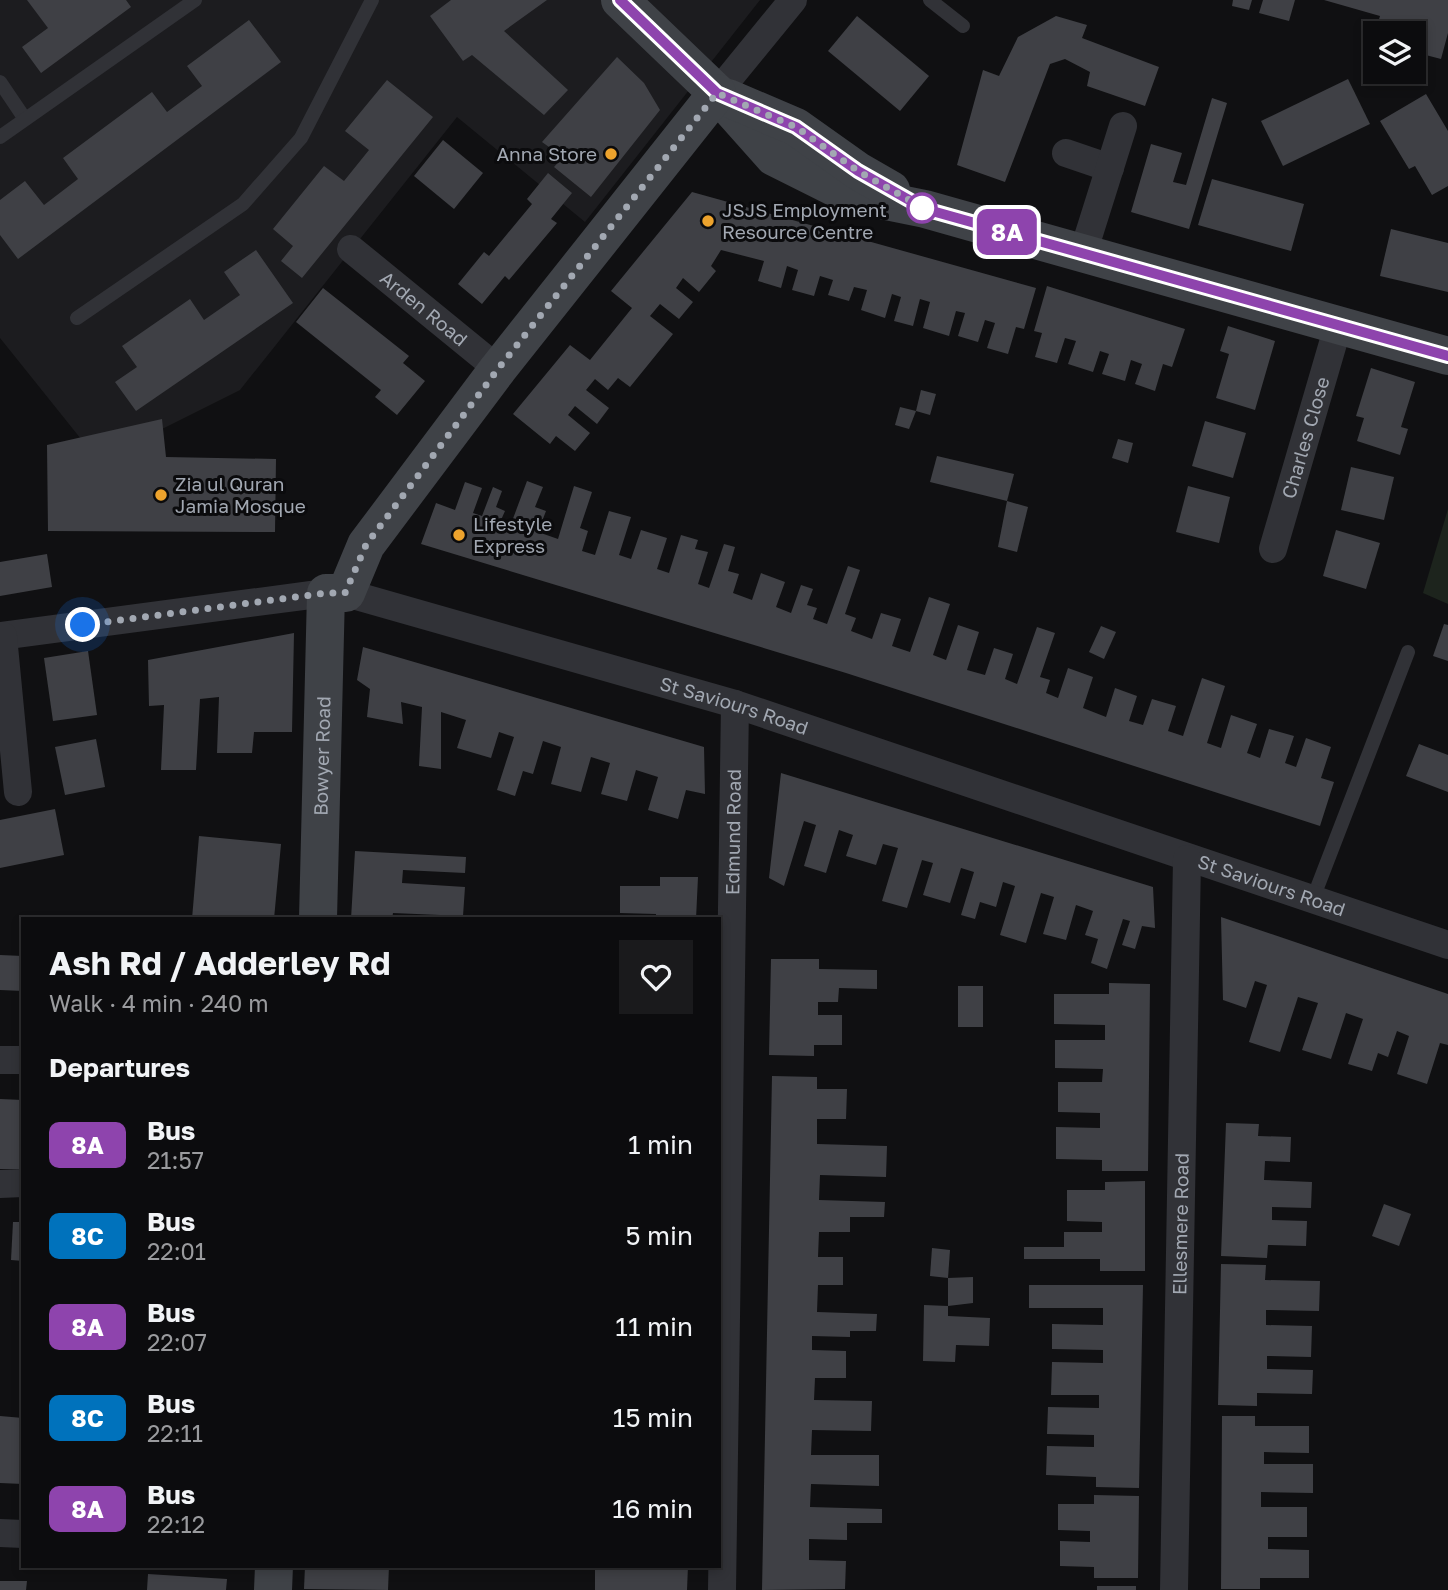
<!DOCTYPE html>
<html lang="en">
<head>
<meta charset="utf-8">
<style>
	body { margin:0; font-family:"Golos Text",sans-serif; background:#1a1a1c; color:#f1f3f6; height:100vh; display:flex; flex-direction:column; font-size:26px; white-space:nowrap }
	* { box-sizing:border-box; margin:0 }
	p { font-size:23px; color:#9a9b9e }
	.icon { flex:none; width:38px; height:38px; fill:none; stroke:currentColor; stroke-width:2; stroke-linecap:round; stroke-linejoin:round }
	.map { position:relative; flex:1; overflow:hidden }
	.details { position:absolute; left:21px; top:917px; width:700px; height:651px; display:flex; flex-direction:column; background:#0c0c0e; border-radius:0px; box-shadow:0 4px 10px #0003,0 0 0 2px #2c2c2e }
	.details>* { flex:none }
	.badge { padding:0 14px; border-radius:10px; font-size:24px; line-height:46px }
	.controls { position:absolute; left:1363px; top:21px; display:grid; gap:14px }
	.controls a { display:grid; place-items:center; width:63px; height:63px; border-radius:0px; background:#0c0c0e; box-shadow:0 4px 10px #0003,0 0 0 2px #2c2c2e; font-size:35px }
	.you { position:absolute; width:35px; height:35px; margin:-18px; border:5px solid #fff; border-radius:50%; background:#1a73e8; box-shadow:0 0 0 10px #1a73e833 }
	.map>.badge { position:absolute; translate:-50% -50%; box-shadow:0 0 0 4px #fff }
	h2 { padding:0 28px; font-size:26px; line-height:63px }
	.round { display:grid; place-items:center; flex:none; width:74px; height:74px; border-radius:0px; background:#1a1a1c }
	.summary { display:flex; align-items:center; justify-content:space-between; height:119px; padding:0 28px }
	h1 { font-size:33px; font-weight:700; line-height:52px }
	ul { padding:0; list-style:none }
	li { display:flex; align-items:center; gap:21px; height:91px; padding:0 28px }
	li div { flex:1 }
	li b { display:block; font-size:26px }
	li em { font-style:normal }
	li .badge { min-width:77px; font-weight:700; text-align:center }
	.map>svg:first-child { display:block }
	.built { fill:#1c1c1f }
	.green { fill:#1d241d }
	.building { fill:#3f4045 }
	.lines { fill:none; stroke-linecap:round; stroke-linejoin:round }
	.lane { stroke:#313237; stroke-width:14 }
	.street { stroke:#313237; stroke-width:28 }
	.secondary { stroke:#3f4247; stroke-width:38 }
	.line-casing { stroke:#fff; stroke-width:16 }
	.line { stroke:#8e44ad; stroke-width:10 }
	.walk { stroke:#a2a8b2; stroke-width:7; stroke-dasharray:0 12.6 }
	.poi-dot { fill:#eda32d; stroke:#0b0b0d; stroke-width:2.5 }
	.stop-dot { fill:#fff; stroke:#8e44ad; stroke-width:3.5 }
	.labels { text-anchor:middle; stroke-width:6; stroke-linejoin:round; paint-order:stroke }
	.poi-label { font-size:19px; fill:#a2a8b2; stroke:#0b0b0d; text-anchor:start }
	.street-label { font-size:19px; fill:#a2a8b2; stroke:#0b0b0d }
</style>
</head>
<body>
<div class="map">
<svg width="1448" height="1590" viewBox="0 0 1448 1590">
	<rect width="100%" height="100%" fill="#101012"/>
	<polygon class="built" points="0,0 760,0 585,222 457,117 240,390 154,433 85,444 0,338"/>
	<polygon class="green" points="1448,509 1448,604 1423,593"/>
	<g class="building">
		<polygon points="27,0 126,0 131,7 41,73 22,47 48,28"/>
		<polygon points="451,0 547,0 504,31 568,90 544,115 472,55 463,61 430,16"/>
		<polygon points="1233,0 1252,0 1249,10 1232,6"/>
		<polygon points="1263,0 1295,0 1289,21 1259,13"/>
		<polygon points="1324,0 1448,0 1448,33 1441,59 1414,52 1420,28 1405,25 1403,33 1375,33 1380,16"/>
		<polygon points="857,16 929,76 900,111 828,51"/>
		<polygon points="1056,16 1087,25 1082,38 1159,67 1145,106 1087,86 1090,72 1065,59 1050,64 1005,182 957,165 983,70 999,76 1018,37"/>
		<polygon points="249,20 281,62 18,259 0,235 0,200 25,181 44,205 78,179 63,158 152,92 167,112 202,86 187,66"/>
		<polygon points="617,57 644,83 660,110 591,197 554,167 563,157 542,142"/>
		<polygon points="1348,79 1370,124 1283,166 1261,121"/>
		<polygon points="387,80 433,117 302,278 281,261 293,246 273,229 324,166 344,181 369,150 345,131"/>
		<polygon points="1426,94 1448,131 1448,186 1432,195 1415,166 1409,169 1380,121"/>
		<polygon points="1212,98 1227,103 1189,229 1131,212 1151,144 1182,153 1173,182 1186,185"/>
		<polygon points="443,140 483,173 454,209 414,176"/>
		<polygon points="548,173 572,193 551,219 557,223 509,280 505,276 482,304 458,284 484,252 489,256 532,204 527,199"/>
		<polygon points="1212,179 1304,204 1291,251 1198,225"/>
		<polygon points="692,192 1036,288 1024,329 1016,327 1008,354 987,348 995,323 985,320 978,342 958,336 965,313 956,311 949,336 923,328 930,302 920,299 913,326 894,321 901,297 892,294 885,318 861,310 867,290 854,287 849,301 828,295 833,280 820,276 814,296 792,290 798,270 787,266 781,288 758,281 764,261 721,250 711,266 716,271 699,292 683,278 676,288 693,302 679,319 660,304 650,316 673,334 630,387 618,378 608,390 595,379 586,390 609,408 597,424 575,406 568,415 590,433 575,451 556,436 550,444 513,414 570,345 590,360 632,308 611,291"/>
		<polygon points="1391,229 1448,243 1448,292 1380,276"/>
		<polygon points="256,250 293,303 136,411 115,382 137,367 122,346 190,299 204,320 240,295 224,272"/>
		<polygon points="1047,286 1185,329 1172,367 1163,364 1155,391 1135,384 1142,364 1131,360 1125,381 1102,374 1109,354 1100,351 1093,372 1068,364 1076,341 1065,338 1057,363 1035,357 1042,333 1034,331"/>
		<polygon points="323,288 409,356 403,363 425,381 397,415 375,397 381,390 296,322"/>
		<polygon points="1228,326 1275,341 1255,410 1216,398 1229,354 1220,351"/>
		<polygon points="1371,368 1415,382 1401,427 1408,429 1400,455 1357,441 1364,418 1356,416"/>
		<polygon points="921,390 936,394 930,415 916,411"/>
		<polygon points="900,407 916,411 909,429 895,425"/>
		<polygon points="162,419 166,457 276,459 275,532 48,531 47,445"/>
		<polygon points="1205,421 1246,433 1233,478 1192,466"/>
		<polygon points="1118,439 1133,443 1128,463 1112,458"/>
		<polygon points="937,456 1014,474 1007,501 930,482"/>
		<polygon points="1351,467 1394,477 1384,520 1341,510"/>
		<polygon points="527,481 543,487 535,507 546,511 538,532 558,539 574,486 592,492 580,528 588,531 582,551 595,555 609,511 631,517 619,555 631,559 641,530 667,538 657,569 669,573 681,535 698,540 695,549 708,552 698,584 709,588 724,544 735,547 728,571 739,574 733,593 752,600 761,573 785,582 776,607 791,613 801,585 813,589 807,605 817,608 813,619 827,624 848,566 860,570 845,614 856,618 851,631 872,639 881,613 901,619 892,646 910,652 929,597 950,604 933,655 946,660 958,625 979,632 967,670 985,675 994,648 1013,654 1005,679 1017,684 1037,627 1055,633 1040,677 1050,680 1046,693 1058,698 1068,668 1093,677 1083,708 1106,717 1115,688 1137,696 1129,721 1143,725 1152,699 1176,706 1168,731 1183,736 1202,678 1225,686 1207,743 1221,748 1231,715 1257,724 1247,753 1260,758 1269,729 1294,736 1285,763 1296,767 1306,738 1331,747 1321,778 1334,782 1320,826 846,673 421,544 436,503 455,510 465,482 482,488 473,513 482,516 493,487 502,491 496,507 505,511 501,520 511,524"/>
		<polygon points="1188,486 1230,497 1219,543 1176,532"/>
		<polygon points="1007,501 1028,507 1017,552 998,547"/>
		<polygon points="1336,530 1380,543 1366,589 1323,576"/>
		<polygon points="47,554 52,587 0,596 0,562"/>
		<polygon points="1444,624 1448,625 1448,661 1433,656"/>
		<polygon points="1101,626 1116,632 1104,659 1089,652"/>
		<polygon points="294,633 292,732 254,732 252,753 217,753 219,697 200,699 196,770 161,770 164,705 149,706 148,660"/>
		<polygon points="363,647 704,747 705,794 686,790 678,819 648,810 658,777 636,770 627,801 601,794 610,763 591,757 581,792 551,784 561,747 543,741 533,774 523,771 515,796 497,790 514,737 499,732 491,758 457,748 466,720 441,712 441,769 419,766 422,707 401,702 403,724 367,717 370,689 357,680"/>
		<polygon points="88,651 97,715 53,721 44,658"/>
		<polygon points="96,739 105,787 65,795 55,747"/>
		<polygon points="1419,744 1448,755 1448,792 1406,776"/>
		<polygon points="781,773 1153,887 1155,928 1142,926 1135,949 1122,945 1130,921 1123,919 1107,969 1091,963 1098,939 1085,935 1093,911 1076,905 1066,940 1043,934 1054,897 1041,893 1026,943 1000,935 1015,886 1003,882 996,907 980,902 975,919 961,915 974,872 961,868 950,903 923,895 933,863 922,860 907,908 882,901 898,848 883,844 876,865 846,856 853,835 839,830 826,873 804,866 816,825 804,821 784,886 769,878"/>
		<polygon points="55,809 64,855 0,868 0,820"/>
		<polygon points="199,836 281,844 274,919 192,919"/>
		<polygon points="355,851 466,857 465,873 403,870 402,883 465,887 463,916 393,913 392,919 351,919"/>
		<polygon points="660,877 698,877 696,919 656,919 656,914 620,913 620,886 660,886"/>
		<polygon points="1221,917 1448,994 1448,1045 1440,1043 1427,1084 1397,1074 1409,1036 1397,1031 1388,1057 1378,1053 1372,1071 1348,1064 1363,1019 1346,1013 1331,1059 1302,1050 1318,1003 1298,997 1280,1052 1249,1042 1267,985 1255,981 1246,1008 1223,1000"/>
		<polygon points="0,955 23,956 23,991 0,990"/>
		<polygon points="771,959 819,959 819,969 877,970 877,989 839,988 838,1002 818,1002 818,1015 842,1015 842,1045 814,1045 814,1056 769,1055"/>
		<polygon points="1109,983 1150,984 1148,1171 1102,1171 1102,1160 1056,1159 1056,1127 1100,1128 1100,1113 1058,1112 1058,1082 1102,1082 1103,1069 1055,1068 1055,1040 1105,1040 1105,1025 1054,1024 1054,994 1109,994"/>
		<rect x="958" y="986" width="25" height="41"/>
		<polygon points="772,1076 817,1077 817,1089 847,1089 846,1119 817,1119 817,1144 887,1146 886,1177 820,1175 819,1200 885,1202 884,1217 850,1217 850,1232 819,1232 818,1257 843,1257 843,1285 818,1285 817,1312 877,1314 876,1331 850,1331 850,1337 812,1336 812,1350 846,1351 846,1378 815,1378 814,1400 872,1401 871,1431 812,1430 811,1455 879,1455 879,1486 811,1484 810,1507 882,1509 882,1523 847,1523 847,1540 809,1539 809,1560 846,1561 845,1589 762,1590"/>
		<polygon points="0,1099 23,1100 23,1169 0,1169"/>
		<polygon points="1226,1123 1259,1124 1258,1136 1291,1137 1290,1162 1265,1161 1264,1180 1312,1182 1311,1208 1272,1207 1272,1220 1307,1221 1306,1246 1268,1245 1267,1258 1221,1256"/>
		<polygon points="1145,1181 1145,1271 1100,1271 1100,1259 1024,1259 1024,1247 1064,1247 1064,1232 1102,1232 1102,1222 1067,1221 1067,1190 1105,1190 1105,1182"/>
		<polygon points="1384,1204 1411,1214 1399,1246 1372,1236"/>
		<polygon points="13,1222 23,1222 23,1261 11,1260"/>
		<polygon points="932,1248 950,1250 948,1278 930,1276"/>
		<polygon points="1221,1264 1266,1265 1265,1280 1320,1281 1319,1311 1266,1310 1266,1325 1312,1326 1311,1357 1267,1356 1267,1369 1313,1370 1312,1394 1257,1393 1257,1406 1218,1405"/>
		<polygon points="973,1277 973,1303 948,1306 948,1278"/>
		<polygon points="1029,1285 1143,1285 1139,1488 1096,1487 1096,1477 1046,1475 1047,1446 1094,1447 1094,1435 1047,1434 1048,1407 1099,1408 1099,1395 1051,1395 1052,1362 1103,1363 1103,1350 1052,1349 1052,1324 1103,1325 1103,1308 1029,1308"/>
		<polygon points="924,1305 948,1306 948,1316 990,1318 989,1346 956,1345 955,1362 923,1361"/>
		<polygon points="0,1416 23,1418 23,1484 0,1483"/>
		<polygon points="1222,1416 1255,1416 1255,1426 1309,1426 1309,1453 1264,1452 1264,1464 1313,1464 1313,1493 1261,1492 1261,1507 1307,1507 1307,1537 1268,1537 1268,1549 1309,1550 1309,1578 1260,1578 1260,1589 1221,1589"/>
		<polygon points="1094,1495 1139,1496 1138,1578 1094,1578 1094,1567 1060,1566 1060,1541 1090,1542 1090,1531 1058,1530 1058,1504 1094,1504"/>
		<polygon points="305,1566 389,1566 388,1590 304,1589"/>
		<polygon points="688,1566 687,1590 595,1590 595,1567"/>
		<polygon points="148,1574 227,1579 226,1590 147,1590"/>
		<polygon points="0,1581 27,1581 26,1590 0,1590"/>
		<rect x="1097" y="1586" width="39" height="4"/>
	</g>
	<g class="lines">
		<g class="lane">
			<polyline points="930,0 963,26"/>
			<polyline points="0,82 25,119"/>
			<polyline points="0,137 195,0"/>
			<polyline points="77,318 243,204 301,138 372,0"/>
			<polyline points="1312,901 1408,652"/>
		</g>
		<g class="street">
			<polyline points="717,93 793,0"/>
			<polyline points="1066,153 1110,168"/>
			<path id="s1" d="M351,249L498,369"/>
			<polyline points="1083,253 1123,126"/>
			<path id="s2" d="M1273,549L1338,326"/>
			<path id="s3" d="M346,593L735,704L1448,945"/>
			<polyline points="0,636 326,593"/>
			<polyline points="3,636 18,792"/>
			<polyline points="0,1060 23,1060"/>
			<polyline points="0,1184 23,1183"/>
			<polyline points="0,1533 23,1534"/>
			<path id="s4" d="M722,1590L735,704"/>
			<path id="s5" d="M1174,1590L1187,859"/>
		</g>
		<g class="secondary">
			<polyline points="620,0 717,93 774,157 846,193 925,209 1448,356"/>
			<polyline points="728,98 796,127 858,171 891,190"/>
			<path id="s6" d="M318,919L326,593H346L366,545L498,369L717,93"/>
			<polyline points="273,1590 274,1566"/>
		</g>
	</g>
	<g class="lines">
		<defs>
			<polyline id="line" points="620,0 717,93 796,127 858,171 925,209 1448,356"/>
		</defs>
		<use href="#line" class="line-casing"/>
		<use href="#line" class="line"/>
		<polyline class="walk" points="83,625 326,593 345,593 366,545 498,369 717,93 796,127 858,171 925,209 922,208"/>
	</g>
	<g class="poi-dot">
		<circle cx="611" cy="154" r="7"/>
		<circle cx="708" cy="221" r="7"/>
		<circle cx="161" cy="495" r="7"/>
		<circle cx="459" cy="535" r="7"/>
	</g>
	<circle class="stop-dot" cx="922" cy="208" r="14"/>
	<g class="labels">
		<g class="poi-label">
			<text x="597" y="161" text-anchor="end">Anna Store</text>
			<text x="722" y="217">JSJS Employment<tspan x="722" dy="22">Resource Centre</tspan></text>
			<text x="175" y="491">Zia ul Quran<tspan x="175" dy="22">Jamia Mosque</tspan></text>
			<text x="473" y="531">Lifestyle<tspan x="473" dy="22">Express</tspan></text>
		</g>
		<g class="street-label">
			<text dy="7" stroke="none"><textPath href="#s1" startOffset="94">Arden Road</textPath></text>
			<text dy="7" stroke="none"><textPath href="#s2" startOffset="116">Charles Close</textPath></text>
			<text dy="7" stroke="none"><textPath href="#s3" startOffset="404">St Saviours Road</textPath></text>
			<text dy="7" stroke="none"><textPath href="#s6" startOffset="163">Bowyer Road</textPath></text>
			<text dy="7" stroke="none"><textPath href="#s4" startOffset="758">Edmund Road</textPath></text>
			<text dy="7" stroke="none"><textPath href="#s3" startOffset="971">St Saviours Road</textPath></text>
			<text dy="7" stroke="none"><textPath href="#s5" startOffset="366">Ellesmere Road</textPath></text>
		</g>
	</g>
</svg>
<div class="controls">
<a><svg class="icon" aria-label="layers" viewBox="0 0 24 24"><path d="M12 4l9 5-9 5-9-5zM3 14l9 5 9-5"/></svg></a>
</div>
<div class="you" style="left:83px;top:625px"></div>
<b class="badge" style="left:1007px;top:232px;background:#8e44ad;color:#fff">8A</b>
<section class="details">
<div class="summary"><div><h1>Ash Rd / Adderley Rd</h1><p>Walk · 4 min · 240 m</p></div><a class="round"><svg class="icon" aria-label="heart" viewBox="0 0 24 24"><path d="M12 20l-8-8c-3-5 5-10 8-4 3-6 11-1 8 4z"/></svg></a></div>
<h2>Departures</h2>
<ul>
<li><span class="badge" style="background:#8e44ad;color:#fff">8A</span><div><b>Bus</b><p>21:57</p></div><em>1 min</em></li>
<li><span class="badge" style="background:#0072bc;color:#fff">8C</span><div><b>Bus</b><p>22:01</p></div><em>5 min</em></li>
<li><span class="badge" style="background:#8e44ad;color:#fff">8A</span><div><b>Bus</b><p>22:07</p></div><em>11 min</em></li>
<li><span class="badge" style="background:#0072bc;color:#fff">8C</span><div><b>Bus</b><p>22:11</p></div><em>15 min</em></li>
<li><span class="badge" style="background:#8e44ad;color:#fff">8A</span><div><b>Bus</b><p>22:12</p></div><em>16 min</em></li>
</ul>
</section>
</div>
</body>
</html>
